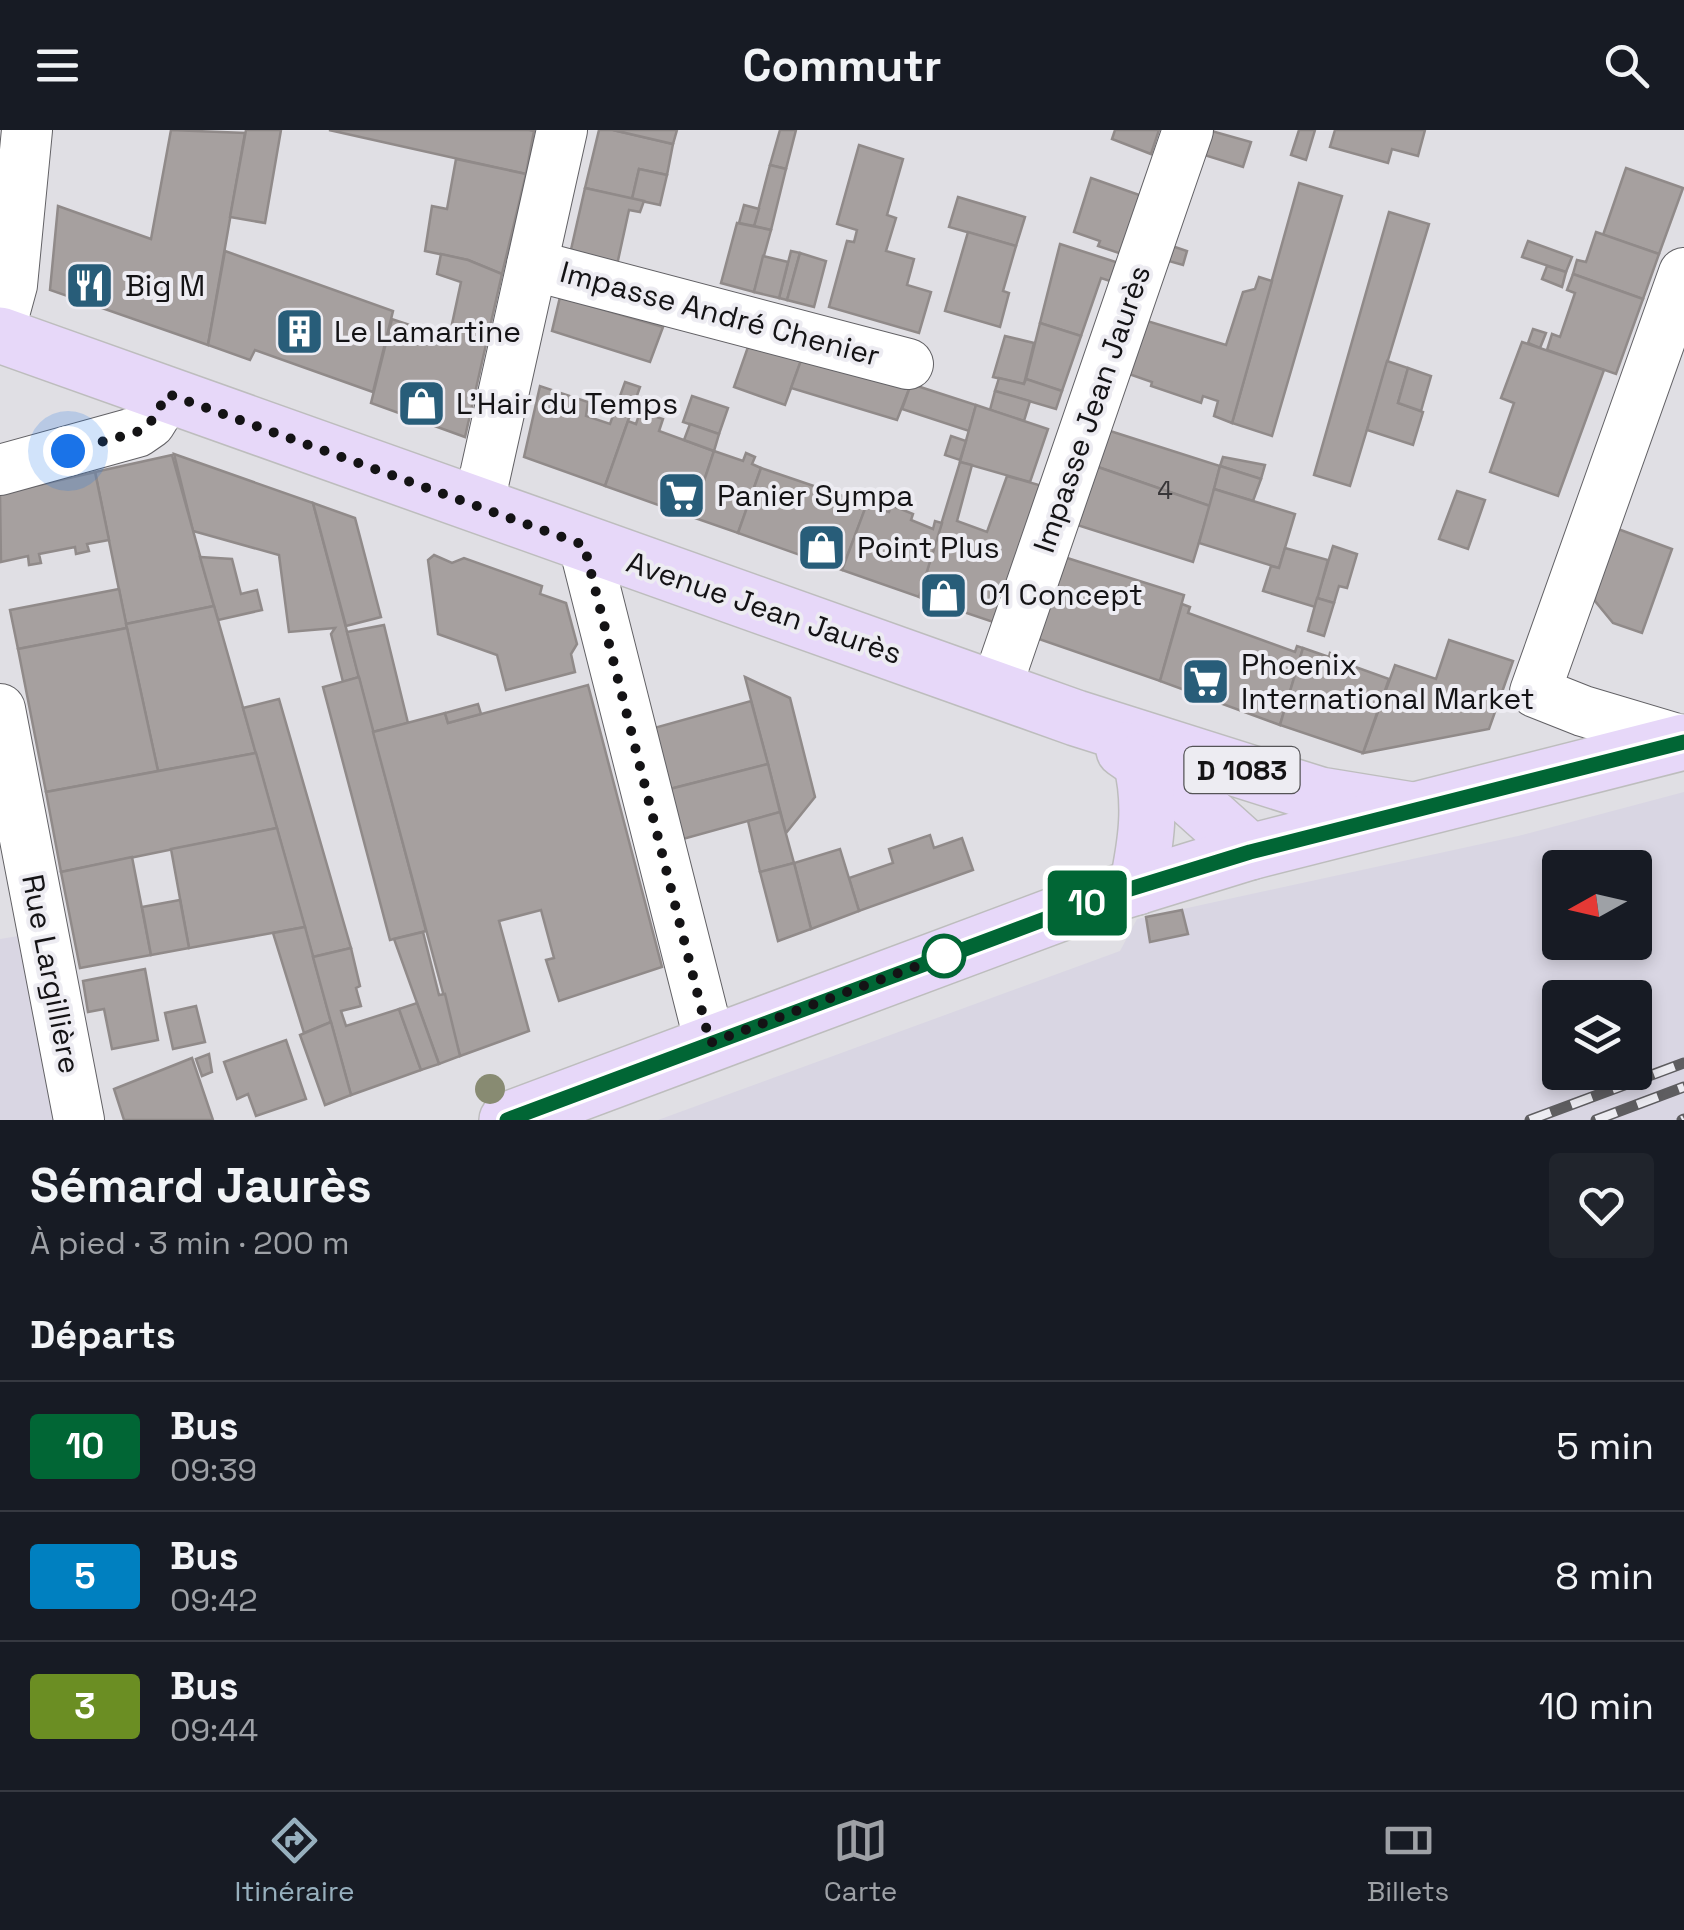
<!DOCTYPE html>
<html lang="fr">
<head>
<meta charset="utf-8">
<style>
	body { margin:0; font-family:"Space Grotesk",sans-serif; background:#20242c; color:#f1f3f6; height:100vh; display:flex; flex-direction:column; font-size:38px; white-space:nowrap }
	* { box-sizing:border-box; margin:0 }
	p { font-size:32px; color:#9ea1a6 }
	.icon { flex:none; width:55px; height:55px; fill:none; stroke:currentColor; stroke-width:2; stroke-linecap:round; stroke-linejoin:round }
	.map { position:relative; height:990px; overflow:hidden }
	.sheet { display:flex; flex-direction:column; background:#171b24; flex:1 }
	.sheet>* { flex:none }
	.badge { padding:0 20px; border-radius:8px; font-size:35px; line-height:65px }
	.needle { width:65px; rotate:262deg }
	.tools { position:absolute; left:1542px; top:720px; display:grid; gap:20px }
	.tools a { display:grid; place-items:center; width:110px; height:110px; border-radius:10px; background:#171b24; box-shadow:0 5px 15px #0003; font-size:50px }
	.you { position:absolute; width:50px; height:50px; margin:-25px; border:8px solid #fff; border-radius:50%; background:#1a73e8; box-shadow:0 0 0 15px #1a73e833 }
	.map>.badge { position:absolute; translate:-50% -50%; box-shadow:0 0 0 5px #fff }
	h2 { padding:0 30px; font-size:38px; line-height:90px }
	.round { display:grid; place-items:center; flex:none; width:105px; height:105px; border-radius:10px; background:#20242c }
	.headline { display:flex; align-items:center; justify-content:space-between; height:170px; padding:0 30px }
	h1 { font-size:48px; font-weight:700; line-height:75px }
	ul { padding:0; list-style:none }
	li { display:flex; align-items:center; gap:30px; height:130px; padding:0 30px; border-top:2px solid #363941 }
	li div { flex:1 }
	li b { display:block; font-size:38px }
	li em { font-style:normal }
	li .badge { min-width:110px; font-weight:700; text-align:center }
	header { display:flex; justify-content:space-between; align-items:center; height:130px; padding:0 30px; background:#171b24; font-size:45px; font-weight:700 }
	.dock { display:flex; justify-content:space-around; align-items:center; height:140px; border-top:2px solid #363941; background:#171b24; font-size:28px; color:#9ea1a6 }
	.dock a { display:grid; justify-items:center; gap:5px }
	.dock .active { color:#97b0be }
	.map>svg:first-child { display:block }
	.built { fill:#d9d6e3; fill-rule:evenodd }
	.building { fill:#a6a09f; stroke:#908a89; stroke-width:2.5 }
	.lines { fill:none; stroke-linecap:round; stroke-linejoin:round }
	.minor-casing { stroke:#626165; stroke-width:52 }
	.major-casing { stroke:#bdbdbd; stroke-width:58 }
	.minor { stroke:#fff; stroke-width:50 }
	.major { stroke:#e7d8f9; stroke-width:55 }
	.rail-casing { stroke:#5e5d60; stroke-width:11 }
	.rail { stroke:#edecf2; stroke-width:8; stroke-dasharray:22; stroke-linecap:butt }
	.tree { fill:#888b72 }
	.line-casing { stroke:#fff; stroke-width:22 }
	.line { stroke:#016635; stroke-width:15 }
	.walk { stroke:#141315; stroke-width:10; stroke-dasharray:0 18 }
	.stop-dot { fill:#fff; stroke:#016635; stroke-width:5 }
	.labels { text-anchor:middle; stroke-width:8; stroke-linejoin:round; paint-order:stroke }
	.number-label { font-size:25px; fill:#383638 }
	.shield { fill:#edecf2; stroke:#555457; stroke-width:2.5 }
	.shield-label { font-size:28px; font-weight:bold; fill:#141315 }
	.poi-label { font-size:30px; fill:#141315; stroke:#edecf2; text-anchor:start }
	.street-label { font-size:30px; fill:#141315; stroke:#edecf2 }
</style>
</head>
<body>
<header><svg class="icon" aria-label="menu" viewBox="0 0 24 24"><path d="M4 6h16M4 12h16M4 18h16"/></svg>Commutr<svg class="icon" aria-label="search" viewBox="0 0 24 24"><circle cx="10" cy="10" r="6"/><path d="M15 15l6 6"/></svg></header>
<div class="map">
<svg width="1684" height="990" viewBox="0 0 1684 990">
	<rect width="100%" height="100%" fill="#e0dfe4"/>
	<g class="built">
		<path d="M1684,662V990H658L1120,821L1137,789L1518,706ZM1560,738H1635V812H1560ZM1560,868H1635V942H1560Z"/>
		<polygon points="18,806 53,990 0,990 0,809"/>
	</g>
	<g class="building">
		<polygon points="171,0 245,3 208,215 50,160 58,76 151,109"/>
		<polygon points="246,0 281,0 265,93 230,87"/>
		<polygon points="329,0 529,0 534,1 526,44"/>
		<polygon points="599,0 613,0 673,14 667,45 639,39 632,69 585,58"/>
		<polygon points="613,0 677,0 673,14"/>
		<polygon points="780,0 796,0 786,39 770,35"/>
		<polygon points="1115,0 1159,0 1151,24 1112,9"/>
		<polygon points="1208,0 1251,12 1243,37 1201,24"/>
		<polygon points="1299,0 1315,0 1306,30 1291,25"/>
		<polygon points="1335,0 1425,0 1418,26 1392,19 1388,33 1330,17"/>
		<polygon points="859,15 903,29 887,85 896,88 886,121 914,129 907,155 931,162 919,203 829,177 847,111 854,112 857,100 837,94"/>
		<polygon points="456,29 526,44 502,144 468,130 425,121 432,76 447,79"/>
		<polygon points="770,35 786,39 771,100 754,96"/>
		<polygon points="1626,38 1683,58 1659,124 1603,105"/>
		<polygon points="639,39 667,45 660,75 632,69"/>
		<polygon points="1091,48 1145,67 1125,125 1098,116 1100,111 1074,102"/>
		<polygon points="1299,53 1342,66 1272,306 1232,293"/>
		<polygon points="585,58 644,71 640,82 629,80 617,135 570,124"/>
		<polygon points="958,67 1025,87 1016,116 949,97"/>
		<polygon points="744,75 759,79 754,96 739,93"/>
		<polygon points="1389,82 1429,94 1350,356 1314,345"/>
		<polygon points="737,93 771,100 754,162 721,153"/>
		<polygon points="968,102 1016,116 1003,161 1009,163 1000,197 945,181"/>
		<polygon points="1596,102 1659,124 1643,169 1573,144 1577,130 1586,132"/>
		<polygon points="1528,111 1572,127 1566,142 1522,127"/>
		<polygon points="1060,114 1122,134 1116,153 1101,148 1081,206 1040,193"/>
		<polygon points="1169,115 1187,121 1183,135 1165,130"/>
		<polygon points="225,121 393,181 373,262 255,220 250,230 208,215"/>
		<polygon points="791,121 800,123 787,170 779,168"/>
		<polygon points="800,123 826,131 814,177 787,170"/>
		<polygon points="441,124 468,130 502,144 465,307 371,273 392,189 449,208 461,152 437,144"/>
		<polygon points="763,126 788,132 779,168 754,162"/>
		<polygon points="1547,136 1566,142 1562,157 1542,149"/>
		<polygon points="1573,144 1643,169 1616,244 1547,220 1552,204 1560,207 1575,163 1567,160"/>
		<polygon points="1259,147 1272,151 1232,293 1214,286 1218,271 1203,266 1201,273 1151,256 1152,252 1126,243 1144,190 1226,215 1243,162 1255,159"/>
		<polygon points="560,167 663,197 650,232 552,201"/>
		<polygon points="1040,193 1081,206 1062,261 1026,249"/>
		<polygon points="1533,199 1546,203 1540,218 1528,213"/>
		<polygon points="1005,206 1034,213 1024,254 993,247"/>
		<polygon points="1522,212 1604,240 1558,366 1490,342 1514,273 1501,268"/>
		<polygon points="749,214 801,231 785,275 734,257"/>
		<polygon points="804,222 911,254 897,290 791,258"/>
		<polygon points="1387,231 1408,238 1398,273 1423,282 1413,315 1367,300"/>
		<polygon points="1408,238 1431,246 1421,281 1398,273"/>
		<polygon points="999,248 1024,254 1026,249 1062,261 1056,279 995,261"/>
		<polygon points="625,252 640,257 605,356 524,327 540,256 588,272 586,286 610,294"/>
		<polygon points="911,254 976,275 969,301 902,279"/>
		<polygon points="995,261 1030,271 1024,291 990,280"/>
		<polygon points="692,266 728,278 719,304 683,292"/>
		<polygon points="976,275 1048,299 1030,352 960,332"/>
		<polygon points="640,282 663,289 659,301 714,321 692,387 605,356 628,291 636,294"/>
		<polygon points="690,294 719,304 714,321 684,310"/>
		<polygon points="1107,300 1220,336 1210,376 1095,336"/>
		<polygon points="951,306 966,311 960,330 945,325"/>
		<polygon points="714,321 743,331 746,323 755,327 752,334 761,338 738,403 692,387"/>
		<polygon points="174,324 313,373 359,547 343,552 331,504 335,498 289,502 279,425 193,401"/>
		<polygon points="172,325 214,476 126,494 95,342"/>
		<polygon points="1223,327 1265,335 1261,349 1220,336"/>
		<polygon points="960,332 972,335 957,391 987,402 1007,346 1046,357 999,494 919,467"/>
		<polygon points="1095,336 1210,376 1193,432 1074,394"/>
		<polygon points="1220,336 1261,349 1253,371 1214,359"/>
		<polygon points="761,338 867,374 842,440 738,403"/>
		<polygon points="95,342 109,410 87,414 89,421 76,424 75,417 39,424 41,433 29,435 28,426 1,432 0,364"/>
		<polygon points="1214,359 1295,384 1279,438 1199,413"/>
		<polygon points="1457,361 1485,370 1468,419 1439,409"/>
		<polygon points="869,368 877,371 875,378 889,382 891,375 913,384 911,390 933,399 935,391 942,393 919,467 842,440"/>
		<polygon points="313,373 355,388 381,487 346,496"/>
		<polygon points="1618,399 1672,419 1642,503 1613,493 1595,471 1595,460"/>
		<polygon points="1333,416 1357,424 1347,458 1339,456 1334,473 1317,468"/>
		<polygon points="1285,418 1328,430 1315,477 1263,461 1271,436 1279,438"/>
		<polygon points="434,425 452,433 464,428 542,456 540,464 566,473 577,514 571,524 575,542 506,560 497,525 438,504 428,430"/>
		<polygon points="200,427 232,429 241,464 257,460 262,480 218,490"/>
		<polygon points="1064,427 1184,465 1160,551 1036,508"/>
		<polygon points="119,459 127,498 18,519 10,480"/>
		<polygon points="1317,468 1334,473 1324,506 1308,501"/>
		<polygon points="1182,474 1190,477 1188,483 1295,522 1297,516 1303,518 1280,595 1160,551"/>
		<polygon points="214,476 256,623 158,641 126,494"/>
		<polygon points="384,495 408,593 373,602 347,502"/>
		<polygon points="127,498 158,641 46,662 18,519"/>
		<polygon points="1449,510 1513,531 1489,599 1363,623 1395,535 1436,549"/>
		<polygon points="1303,518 1329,527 1330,523 1338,526 1336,530 1389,549 1363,623 1280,595"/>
		<polygon points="359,547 426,801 390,810 323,557"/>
		<polygon points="745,547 790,568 815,667 786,703"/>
		<polygon points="588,555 662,837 559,871 546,830 554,828 541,780 499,791 529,901 460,926 373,602 445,583 448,593"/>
		<polygon points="279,569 351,818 313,827 243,578"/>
		<polygon points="751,571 768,634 670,659 654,598"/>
		<polygon points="478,574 481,584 448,593 445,583"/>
		<polygon points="256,623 277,698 61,742 46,662"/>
		<polygon points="768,634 780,682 683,709 670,659"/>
		<polygon points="780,682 794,733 760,742 748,691"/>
		<polygon points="277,698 305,797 189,818 171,719"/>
		<polygon points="930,705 934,718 962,708 973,740 859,781 849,748 893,733 889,719"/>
		<polygon points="840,719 859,781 811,799 794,733"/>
		<polygon points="132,727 151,825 80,838 61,742"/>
		<polygon points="794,733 811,799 778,811 760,742"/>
		<polygon points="180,770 189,818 151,825 142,777"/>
		<polygon points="1182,780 1188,804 1150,812 1146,787"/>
		<polygon points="305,797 331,892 304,903 273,803"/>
		<polygon points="423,802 439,865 445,864 460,926 439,934 394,809"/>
		<polygon points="351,818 360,856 356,858 361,876 341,881 346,896 399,879 421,940 351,965 313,827"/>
		<polygon points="145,839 158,910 112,919 104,879 88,882 83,851"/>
		<polygon points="417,873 439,934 421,940 399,879"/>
		<polygon points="196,876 205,912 173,919 165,883"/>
		<polygon points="331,892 351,965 325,975 300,905"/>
		<polygon points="286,910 306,969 256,986 248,964 237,969 224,932"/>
		<polygon points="209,924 212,942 202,946 196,929"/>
		<polygon points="192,928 213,990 124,990 114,959"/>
	</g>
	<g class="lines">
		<defs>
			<g id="minor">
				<polyline points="532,135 908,234"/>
				<polyline points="1684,143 1535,562 1583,581 1684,611"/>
				<polyline points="0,199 12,155 27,0"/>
				<polyline points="0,340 137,302 150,293 168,264"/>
				<polyline points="478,377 562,0"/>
				<polyline points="584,415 710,913"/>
				<polyline points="996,558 1188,0"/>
				<polyline points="0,579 79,990"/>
			</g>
			<g id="major">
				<polyline points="0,205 1076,588 1320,665 1412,680"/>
				<polyline points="1124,620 1180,659 1250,722"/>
				<path d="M1137,757C1146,713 1152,675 1141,631"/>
				<polyline points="507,990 1104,767 1250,722 1684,612"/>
			</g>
		</defs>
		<use href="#minor" class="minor-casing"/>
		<use href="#major" class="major-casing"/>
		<use href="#minor" class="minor"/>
		<use href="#major" class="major"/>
		<defs>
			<g id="rail">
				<polyline points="1530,990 1684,933"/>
				<polyline points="1596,990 1684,957"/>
				<polyline points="1682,990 1684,989"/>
			</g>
		</defs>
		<use href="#rail" class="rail-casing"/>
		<use href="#rail" class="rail"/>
	</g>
	<circle class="tree" cx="490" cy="959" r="15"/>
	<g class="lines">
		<defs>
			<polyline id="line" points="507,990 1104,767 1250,722 1684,612"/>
		</defs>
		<use href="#line" class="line-casing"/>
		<use href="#line" class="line"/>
		<polyline class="walk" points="68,321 137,302 150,293 168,264 584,415 710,913 944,826"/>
	</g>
	<defs>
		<symbol id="restaurant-square" viewBox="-11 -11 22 22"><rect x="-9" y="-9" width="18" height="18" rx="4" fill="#285d79" stroke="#edecf2"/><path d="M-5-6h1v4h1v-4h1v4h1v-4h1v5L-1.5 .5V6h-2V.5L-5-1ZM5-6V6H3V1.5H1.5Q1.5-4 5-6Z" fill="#fff"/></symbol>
		<symbol id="building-square" viewBox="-11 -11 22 22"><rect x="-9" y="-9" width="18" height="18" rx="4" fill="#285d79" stroke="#edecf2"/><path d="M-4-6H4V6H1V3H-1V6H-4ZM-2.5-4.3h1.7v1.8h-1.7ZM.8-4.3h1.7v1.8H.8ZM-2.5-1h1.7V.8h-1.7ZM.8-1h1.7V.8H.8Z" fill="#fff"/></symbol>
		<symbol id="shop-square" viewBox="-11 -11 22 22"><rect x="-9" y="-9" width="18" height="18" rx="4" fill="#285d79" stroke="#edecf2"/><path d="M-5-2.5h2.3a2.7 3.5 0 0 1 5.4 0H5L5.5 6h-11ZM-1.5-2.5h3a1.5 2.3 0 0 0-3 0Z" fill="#fff"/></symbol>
		<symbol id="supermarket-square" viewBox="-11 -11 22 22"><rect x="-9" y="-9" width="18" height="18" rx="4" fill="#285d79" stroke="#edecf2"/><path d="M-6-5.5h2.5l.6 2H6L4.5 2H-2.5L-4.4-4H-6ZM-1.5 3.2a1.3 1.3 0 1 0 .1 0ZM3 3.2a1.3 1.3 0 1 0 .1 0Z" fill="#fff"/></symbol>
	</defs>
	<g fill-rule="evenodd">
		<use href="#restaurant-square" x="62" y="128" width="55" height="55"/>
		<use href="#building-square" x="272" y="174" width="55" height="55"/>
		<use href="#shop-square" x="394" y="246" width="55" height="55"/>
		<use href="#supermarket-square" x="654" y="338" width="55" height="55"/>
		<use href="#shop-square" x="794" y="390" width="55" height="55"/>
		<use href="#shop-square" x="916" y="438" width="55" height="55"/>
		<use href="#supermarket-square" x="1178" y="524" width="55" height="55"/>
	</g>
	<circle class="stop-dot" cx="944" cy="826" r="20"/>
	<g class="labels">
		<g class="number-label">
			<text x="1165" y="369">4</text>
		</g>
		<rect class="shield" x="1184.5" y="617" width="115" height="46" rx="8"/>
		<g class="shield-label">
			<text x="1242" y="650">D 1083</text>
		</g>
		<g class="poi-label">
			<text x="125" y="166">Big M</text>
			<text x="334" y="212">Le Lamartine</text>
			<text x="456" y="284">L'Hair du Temps</text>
			<text x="717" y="376">Panier Sympa</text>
			<text x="857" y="428">Point Plus</text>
			<text x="979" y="475">01 Concept</text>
			<text x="1241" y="545">Phoenix<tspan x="1241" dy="34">International Market</tspan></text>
		</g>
		<g class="street-label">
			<text transform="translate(720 184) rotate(15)" y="10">Impasse André Chenier</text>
			<text transform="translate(1092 279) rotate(-71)" y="10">Impasse Jean Jaurès</text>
			<text transform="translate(764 478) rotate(19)" y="10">Avenue Jean Jaurès</text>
			<text transform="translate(51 844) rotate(79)" y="10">Rue Largillière</text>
		</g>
	</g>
</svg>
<div class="tools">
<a><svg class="needle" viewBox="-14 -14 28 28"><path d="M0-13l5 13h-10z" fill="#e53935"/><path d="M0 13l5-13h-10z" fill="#9ea1a6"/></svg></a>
<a><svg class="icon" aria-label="layers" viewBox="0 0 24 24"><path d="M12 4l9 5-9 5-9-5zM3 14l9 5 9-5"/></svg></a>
</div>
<div class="you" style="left:68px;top:321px"></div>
<b class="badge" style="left:1087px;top:773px;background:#016635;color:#fff">10</b>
</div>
<section class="sheet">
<div class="headline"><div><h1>Sémard Jaurès</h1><p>À pied · 3 min · 200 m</p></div><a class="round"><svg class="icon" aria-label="heart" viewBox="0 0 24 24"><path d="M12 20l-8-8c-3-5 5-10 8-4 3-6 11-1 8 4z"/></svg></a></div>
<h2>Départs</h2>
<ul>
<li><span class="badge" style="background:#016635;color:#fff">10</span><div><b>Bus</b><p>09:39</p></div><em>5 min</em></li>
<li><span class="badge" style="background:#0080c0;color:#fff">5</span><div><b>Bus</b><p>09:42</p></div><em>8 min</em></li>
<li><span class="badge" style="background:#6b8e23;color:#fff">3</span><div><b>Bus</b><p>09:44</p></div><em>10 min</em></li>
</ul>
</section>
<nav class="dock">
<a class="active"><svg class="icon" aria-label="directions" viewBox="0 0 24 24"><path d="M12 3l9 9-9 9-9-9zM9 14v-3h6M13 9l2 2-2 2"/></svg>Itinéraire</a>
<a><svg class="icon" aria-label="map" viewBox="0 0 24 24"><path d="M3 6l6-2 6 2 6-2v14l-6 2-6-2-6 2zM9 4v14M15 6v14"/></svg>Carte</a>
<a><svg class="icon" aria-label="tickets" viewBox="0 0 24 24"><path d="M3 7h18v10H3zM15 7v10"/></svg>Billets</a>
</nav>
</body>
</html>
